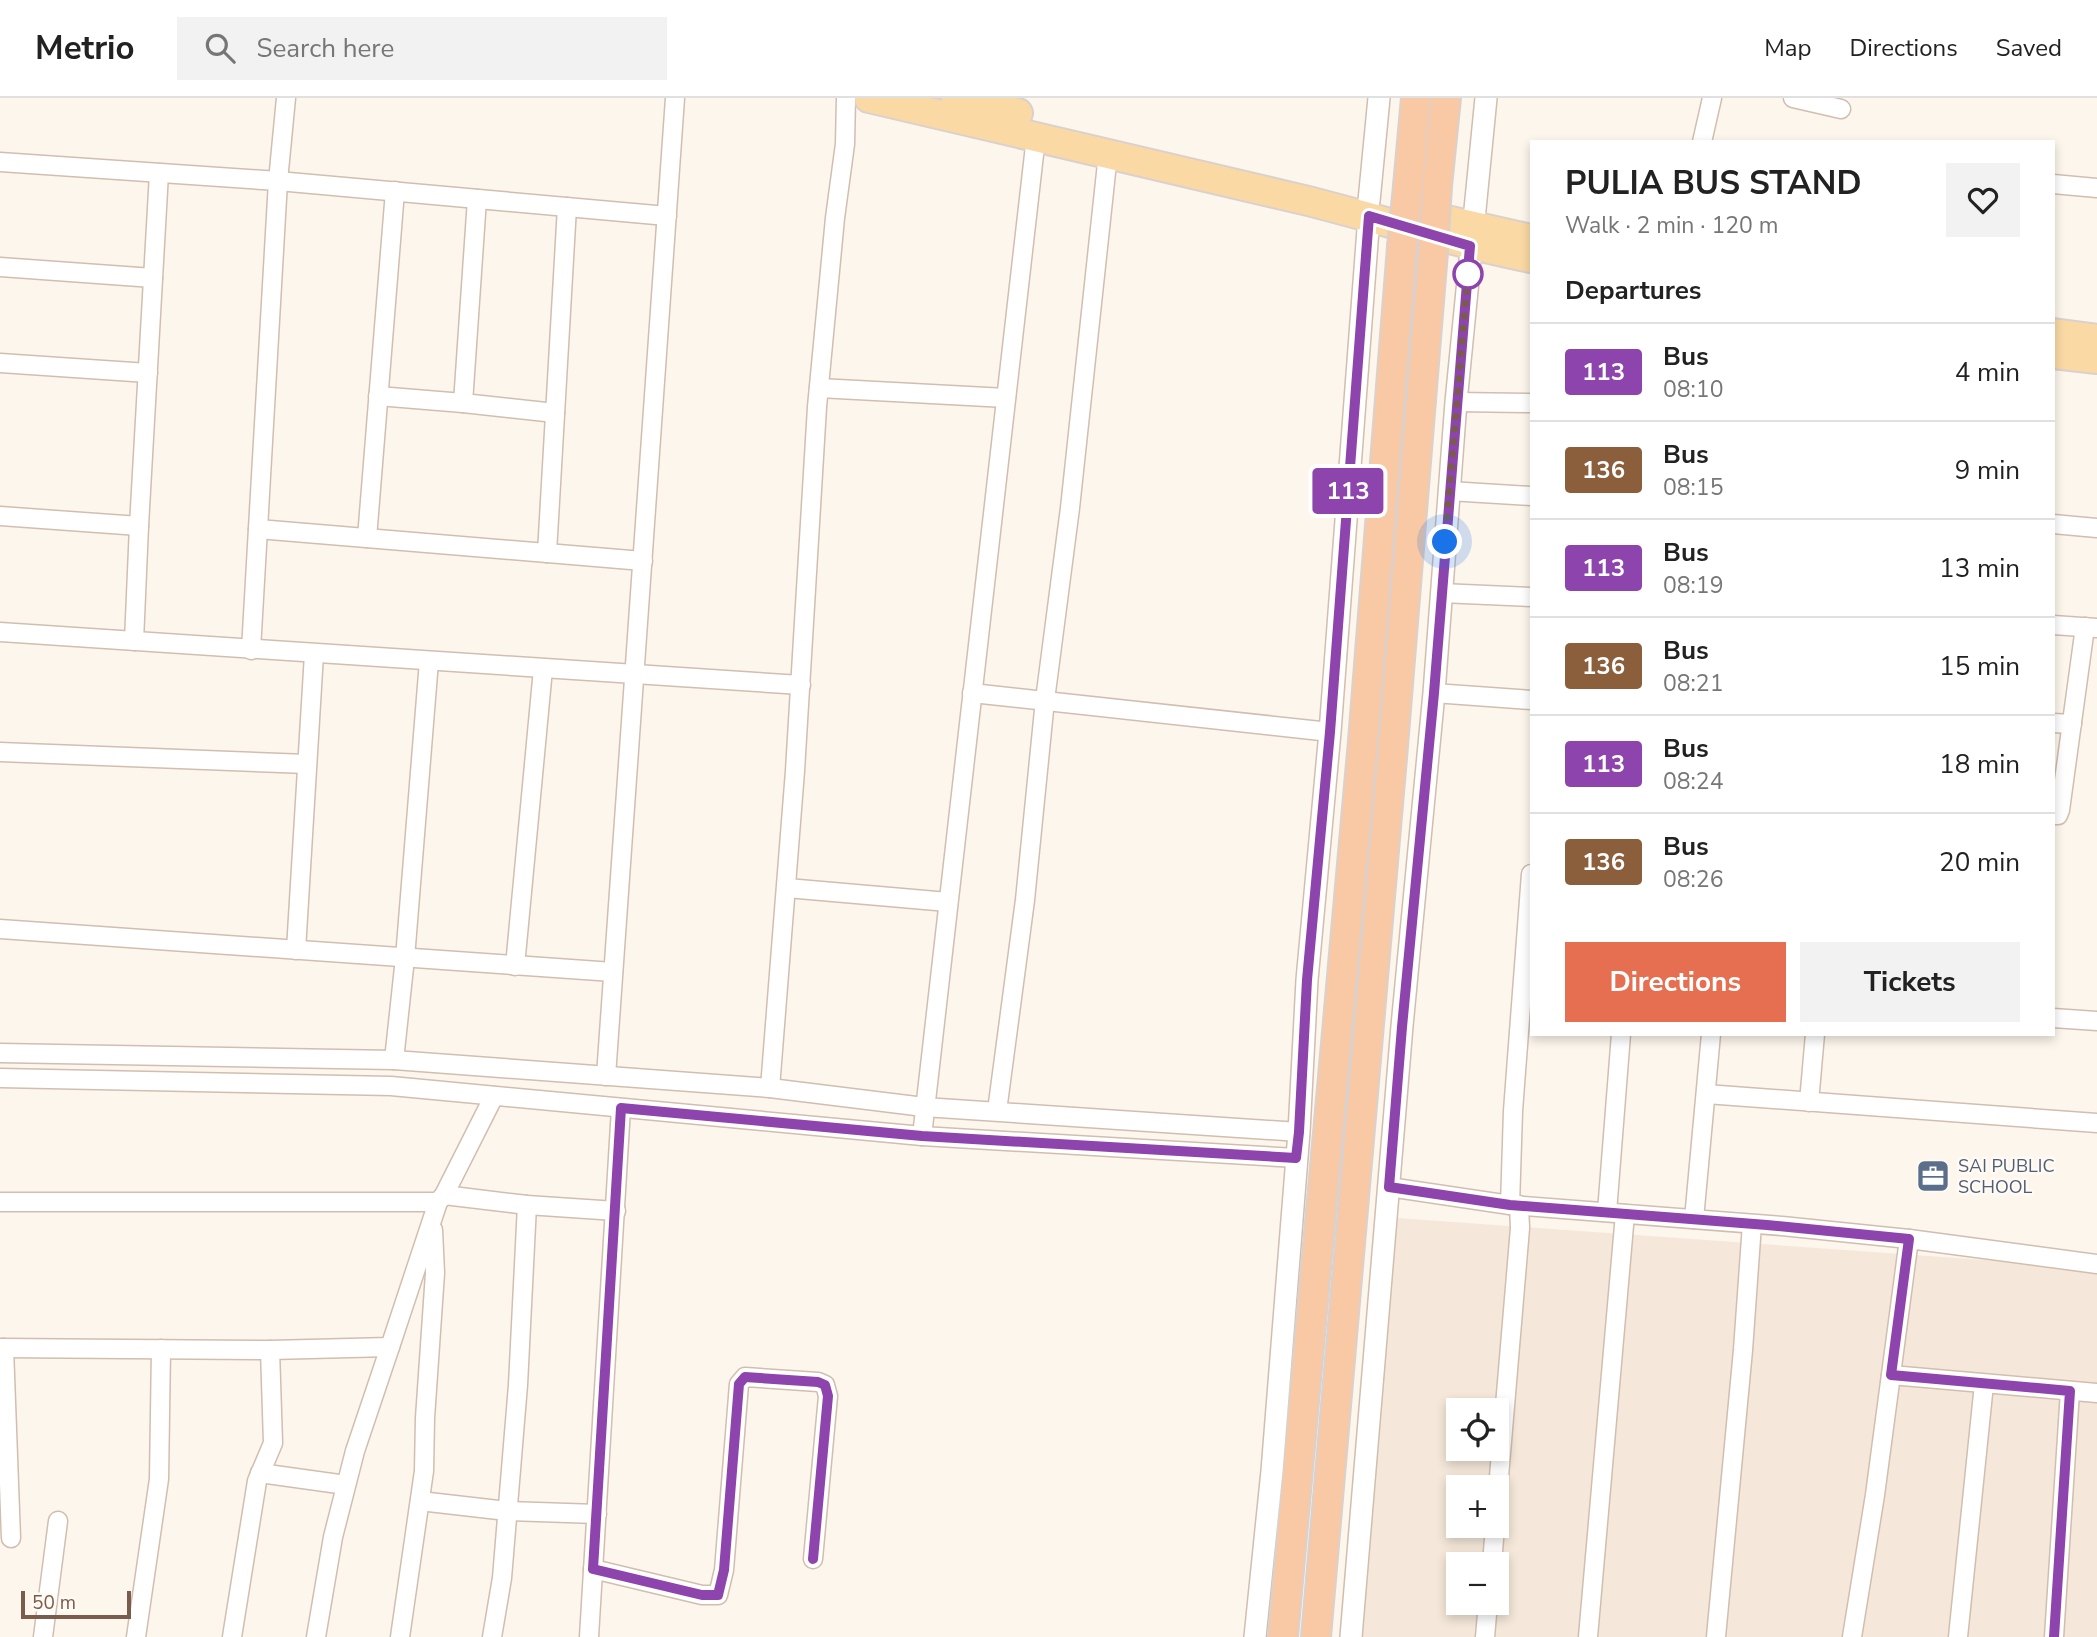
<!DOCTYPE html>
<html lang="en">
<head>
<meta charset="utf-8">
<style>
	body { margin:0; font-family:"Nunito Sans",sans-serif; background:#f2f2f2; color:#222; height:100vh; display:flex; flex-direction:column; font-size:26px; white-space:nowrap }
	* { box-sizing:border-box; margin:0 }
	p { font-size:23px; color:#767676 }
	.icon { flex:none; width:38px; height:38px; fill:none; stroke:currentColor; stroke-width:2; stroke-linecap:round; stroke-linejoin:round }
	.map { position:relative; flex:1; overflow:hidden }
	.side { position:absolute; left:1530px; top:42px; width:525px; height:896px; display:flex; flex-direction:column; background:#fff; border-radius:0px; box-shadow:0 4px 10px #0003 }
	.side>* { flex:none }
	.badge { padding:0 14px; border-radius:5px; font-size:24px; line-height:46px }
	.fabs { position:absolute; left:1446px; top:1300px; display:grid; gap:14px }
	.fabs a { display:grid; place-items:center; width:63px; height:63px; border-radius:0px; background:#fff; box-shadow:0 4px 10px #0003; font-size:35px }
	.scale { position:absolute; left:21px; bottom:18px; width:110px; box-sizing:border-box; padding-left:7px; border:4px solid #7a5c4d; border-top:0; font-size:19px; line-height:24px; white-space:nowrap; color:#7a5c4d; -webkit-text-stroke:5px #fffaf3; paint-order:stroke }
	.you { position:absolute; width:35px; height:35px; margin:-18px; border:5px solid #fff; border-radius:50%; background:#1a73e8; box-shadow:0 0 0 10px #1a73e833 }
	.map>.badge { position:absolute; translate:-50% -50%; box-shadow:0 0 0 4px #fff }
	h2 { padding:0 35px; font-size:26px; line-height:63px }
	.round { display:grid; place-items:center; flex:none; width:74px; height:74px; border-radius:0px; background:#f2f2f2 }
	.headline { display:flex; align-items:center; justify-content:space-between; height:119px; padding:0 35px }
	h1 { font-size:33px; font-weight:700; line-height:52px }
	.action { display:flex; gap:14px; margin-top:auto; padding:14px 35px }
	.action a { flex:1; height:80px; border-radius:0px; background:#e76f51; color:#fff; font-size:28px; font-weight:700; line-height:80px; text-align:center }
	.action a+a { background:#f2f2f2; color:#222 }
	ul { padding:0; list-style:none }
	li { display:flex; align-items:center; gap:21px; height:98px; padding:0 35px; border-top:2px solid #e0e0e0 }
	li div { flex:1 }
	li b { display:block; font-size:26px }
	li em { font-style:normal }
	li .badge { min-width:77px; font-weight:700; text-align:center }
	header { display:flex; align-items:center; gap:42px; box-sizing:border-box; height:98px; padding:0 35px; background:#fff; border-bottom:2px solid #e0e0e0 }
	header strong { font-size:33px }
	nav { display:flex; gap:38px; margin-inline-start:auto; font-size:24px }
	.search { width:490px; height:63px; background:#f2f2f2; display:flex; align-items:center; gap:18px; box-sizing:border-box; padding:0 24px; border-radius:0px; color:#767676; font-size:26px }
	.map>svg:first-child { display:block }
	.residential { fill:#f5e8da; fill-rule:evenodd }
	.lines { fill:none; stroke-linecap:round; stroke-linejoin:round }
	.minor-casing { stroke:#d1beb0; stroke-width:21 }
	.tertiary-casing { stroke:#d1beb0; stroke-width:24 }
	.primary-casing { stroke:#dad1cd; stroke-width:32 }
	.trunk-casing { stroke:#dad1cd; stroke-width:32 }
	.minor { stroke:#fff; stroke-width:18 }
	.tertiary { stroke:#fff; stroke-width:21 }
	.primary { stroke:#fbd9a5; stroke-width:28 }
	.trunk { stroke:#f9c8a4; stroke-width:28 }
	.trunk-bridge-casing { stroke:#dad1cd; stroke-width:32; stroke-linecap:butt }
	.trunk-bridge { stroke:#f9c8a4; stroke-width:28 }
	.line-casing { stroke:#fff; stroke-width:16 }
	.line { stroke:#8e44ad; stroke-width:10 }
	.walk { stroke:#7a5c4d; stroke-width:7; stroke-dasharray:0 12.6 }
	.stop-dot { fill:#fff; stroke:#8e44ad; stroke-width:3.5 }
	.labels { text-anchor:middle; stroke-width:5; stroke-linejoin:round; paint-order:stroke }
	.service-label { font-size:18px; fill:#4e5e75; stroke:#fffaf3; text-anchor:start }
</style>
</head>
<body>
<header>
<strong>Metrio</strong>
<div class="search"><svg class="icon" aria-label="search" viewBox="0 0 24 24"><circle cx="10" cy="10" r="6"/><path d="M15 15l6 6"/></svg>Search here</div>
<nav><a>Map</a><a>Directions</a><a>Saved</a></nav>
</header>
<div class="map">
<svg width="2097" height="1539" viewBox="0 0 2097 1539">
	<rect width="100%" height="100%" fill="#fdf6ec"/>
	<path class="residential" d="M1384,1119L2097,1170V1539H1358ZM1458,1312H1496V1351H1458ZM1458,1390H1496V1428H1458ZM1458,1466H1496V1505H1458Z"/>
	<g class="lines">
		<defs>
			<g id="minor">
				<polyline points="1793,0 1841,11"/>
				<polyline points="1702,44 1712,0"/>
				<polyline points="0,64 278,83 667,118"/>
				<polyline points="2053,86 2097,90"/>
				<polyline points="477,101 463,305 555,315"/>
				<polyline points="0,169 153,180"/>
				<polyline points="0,265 148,275"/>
				<polyline points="819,290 1006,300"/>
				<polyline points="378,298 463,305"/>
				<polyline points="1456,304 1531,305"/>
				<polyline points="1449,393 1531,398"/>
				<polyline points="0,418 139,428 159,75"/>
				<polyline points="2053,426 2097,430"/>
				<polyline points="258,431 643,463"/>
				<polyline points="367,440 395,93"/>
				<polyline points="547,455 567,109"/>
				<polyline points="1441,495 1531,499"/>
				<polyline points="2053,527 2097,530"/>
				<polyline points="0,534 801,587"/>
				<polyline points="134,543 139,428"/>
				<polyline points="251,552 278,83 286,0"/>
				<polyline points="972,595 1330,634"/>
				<polyline points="1434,595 1531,602"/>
				<polyline points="2053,625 2072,626"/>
				<polyline points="0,654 307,666"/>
				<polyline points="2053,717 2058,717 2060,712 2085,529"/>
				<polyline points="787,790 948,804"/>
				<polyline points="0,831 613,874"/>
				<polyline points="296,852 314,556"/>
				<polyline points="515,868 543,571"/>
				<polyline points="2053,920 2097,923"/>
				<polyline points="0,955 394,962 770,990 924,1009 1299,1034"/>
				<polyline points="394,962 405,860 429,563"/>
				<polyline points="606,978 675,0"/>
				<polyline points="0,980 391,988 922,1038 1296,1060"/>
				<polyline points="770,990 795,673 817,309 835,120 845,46 846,0"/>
				<polyline points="1706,996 2097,1025"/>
				<polyline points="1809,1004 1815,936"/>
				<polyline points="997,1013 1025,802 1045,602 1070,410 1108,56"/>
				<polyline points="922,1038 1036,39"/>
				<polyline points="1389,1089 1510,1107 1782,1128 1909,1141 2097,1166"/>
				<polyline points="444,1097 527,1107 616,1113"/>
				<polyline points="0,1104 438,1104 444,1097 494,998"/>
				<polyline points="1510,1107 1513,1013 1531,776"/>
				<polyline points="1607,1114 1621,936"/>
				<polyline points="1694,1121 1711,936"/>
				<polyline points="0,1250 270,1252 390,1249 438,1104"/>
				<polyline points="4,1250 11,1440"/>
				<polyline points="1891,1277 2097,1295"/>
				<polyline points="260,1375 346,1387"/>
				<polyline points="420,1403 507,1413 597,1416"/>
				<polyline points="1496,1414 1520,1130 1519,1107"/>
				<polyline points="1492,1466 1495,1428"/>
				<polyline points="593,1471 702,1497 718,1497 724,1472 739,1286 745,1279 818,1284 825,1287 828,1298 813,1461"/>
				<polyline points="43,1539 58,1423"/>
				<polyline points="136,1539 159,1381 161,1251"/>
				<polyline points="232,1539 257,1383 273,1345 270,1252"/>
				<polyline points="316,1539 333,1439 355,1353 390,1249"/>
				<polyline points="400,1539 424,1373 425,1320 435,1175 433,1132"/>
				<polyline points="492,1539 502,1480 518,1287 527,1107"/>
				<polyline points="589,1539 621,1010"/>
				<polyline points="1485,1539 1488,1505"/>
				<polyline points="1588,1539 1625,1116"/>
				<polyline points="1716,1539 1743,1252 1752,1126"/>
				<polyline points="1852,1539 1875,1397 1909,1141"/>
				<polyline points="1958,1539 1984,1286"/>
				<polyline points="2054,1539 2070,1293"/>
			</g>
			<g id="tertiary">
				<polyline points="1369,103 1379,0"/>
				<polyline points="1255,1539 1272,1373 1299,1034 1307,882 1330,634 1369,118"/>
				<polyline points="1351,1539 1402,928 1434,595 1456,304 1486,0"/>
			</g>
			<g id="primary">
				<path d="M869,0L1304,102C1380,121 1454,145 1531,160"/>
				<polyline points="956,0 1018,15"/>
				<polyline points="1438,120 1531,141"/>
				<polyline points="2053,235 2097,241"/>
				<polyline points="2053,256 2097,261"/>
			</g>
			<g id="trunk">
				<polyline points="1408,88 1416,0"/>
				<polyline points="1437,88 1446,0"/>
				<polyline points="1283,1539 1363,643 1402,149"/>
				<polyline points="1316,1539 1392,660 1433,154"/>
			</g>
		</defs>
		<use href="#minor" class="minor-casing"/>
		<use href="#tertiary" class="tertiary-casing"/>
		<use href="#primary" class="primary-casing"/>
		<use href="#trunk" class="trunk-casing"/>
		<use href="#minor" class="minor"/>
		<use href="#tertiary" class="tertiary"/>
		<use href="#primary" class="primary"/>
		<use href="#trunk" class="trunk"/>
		<defs>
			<g id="trunk-bridge">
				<polyline points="1402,149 1408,88"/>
				<polyline points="1433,154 1437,88"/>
			</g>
		</defs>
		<use href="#trunk-bridge" class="trunk-bridge-casing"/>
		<use href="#trunk-bridge" class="trunk-bridge"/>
	</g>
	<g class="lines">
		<defs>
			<polyline id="line" points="813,1461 828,1298 825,1287 818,1284 745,1279 739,1286 724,1472 718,1497 702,1497 593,1471 621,1010 922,1038 1296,1060 1299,1034 1307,882 1330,634 1369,118 1470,148 1434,595 1402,929 1389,1089 1510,1107 1767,1127 1909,1141 1891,1277 2070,1293 2054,1539"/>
		</defs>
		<use href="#line" class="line-casing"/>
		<use href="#line" class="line"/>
		<polyline class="walk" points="1445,444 1468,173 1468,176"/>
	</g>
	<defs>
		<symbol id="office-square" viewBox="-11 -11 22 22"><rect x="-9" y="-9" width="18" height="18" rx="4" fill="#5c6f8a" stroke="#fffaf3"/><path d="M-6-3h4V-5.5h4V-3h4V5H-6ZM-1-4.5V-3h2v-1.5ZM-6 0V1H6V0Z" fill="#fff"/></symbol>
	</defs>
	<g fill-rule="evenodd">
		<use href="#office-square" x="1914" y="1059" width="38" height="38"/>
	</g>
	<circle class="stop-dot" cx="1468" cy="176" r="14"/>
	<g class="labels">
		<g class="service-label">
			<text x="1958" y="1074">SAI PUBLIC<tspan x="1958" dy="21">SCHOOL</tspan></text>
		</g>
	</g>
</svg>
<div class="fabs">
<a><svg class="icon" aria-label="locate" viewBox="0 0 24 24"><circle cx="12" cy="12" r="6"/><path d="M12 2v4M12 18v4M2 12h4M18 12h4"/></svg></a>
<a>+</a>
<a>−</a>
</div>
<div class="scale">50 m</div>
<div class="you" style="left:1445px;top:444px"></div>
<b class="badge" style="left:1348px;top:393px;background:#8e44ad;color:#fff">113</b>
<section class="side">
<div class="headline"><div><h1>PULIA BUS STAND</h1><p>Walk · 2 min · 120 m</p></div><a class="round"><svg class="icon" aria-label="heart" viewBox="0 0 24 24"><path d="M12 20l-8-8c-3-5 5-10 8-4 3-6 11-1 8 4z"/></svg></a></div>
<h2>Departures</h2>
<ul>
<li><span class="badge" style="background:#8e44ad;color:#fff">113</span><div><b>Bus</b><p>08:10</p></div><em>4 min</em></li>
<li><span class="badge" style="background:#8b5e3c;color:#fff">136</span><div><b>Bus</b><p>08:15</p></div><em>9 min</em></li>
<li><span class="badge" style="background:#8e44ad;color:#fff">113</span><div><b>Bus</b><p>08:19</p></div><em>13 min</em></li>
<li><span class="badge" style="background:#8b5e3c;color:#fff">136</span><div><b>Bus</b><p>08:21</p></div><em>15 min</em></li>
<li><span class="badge" style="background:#8e44ad;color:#fff">113</span><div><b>Bus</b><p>08:24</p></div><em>18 min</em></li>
<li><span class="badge" style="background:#8b5e3c;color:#fff">136</span><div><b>Bus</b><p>08:26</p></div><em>20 min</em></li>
</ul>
<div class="action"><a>Directions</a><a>Tickets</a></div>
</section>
</div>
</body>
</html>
